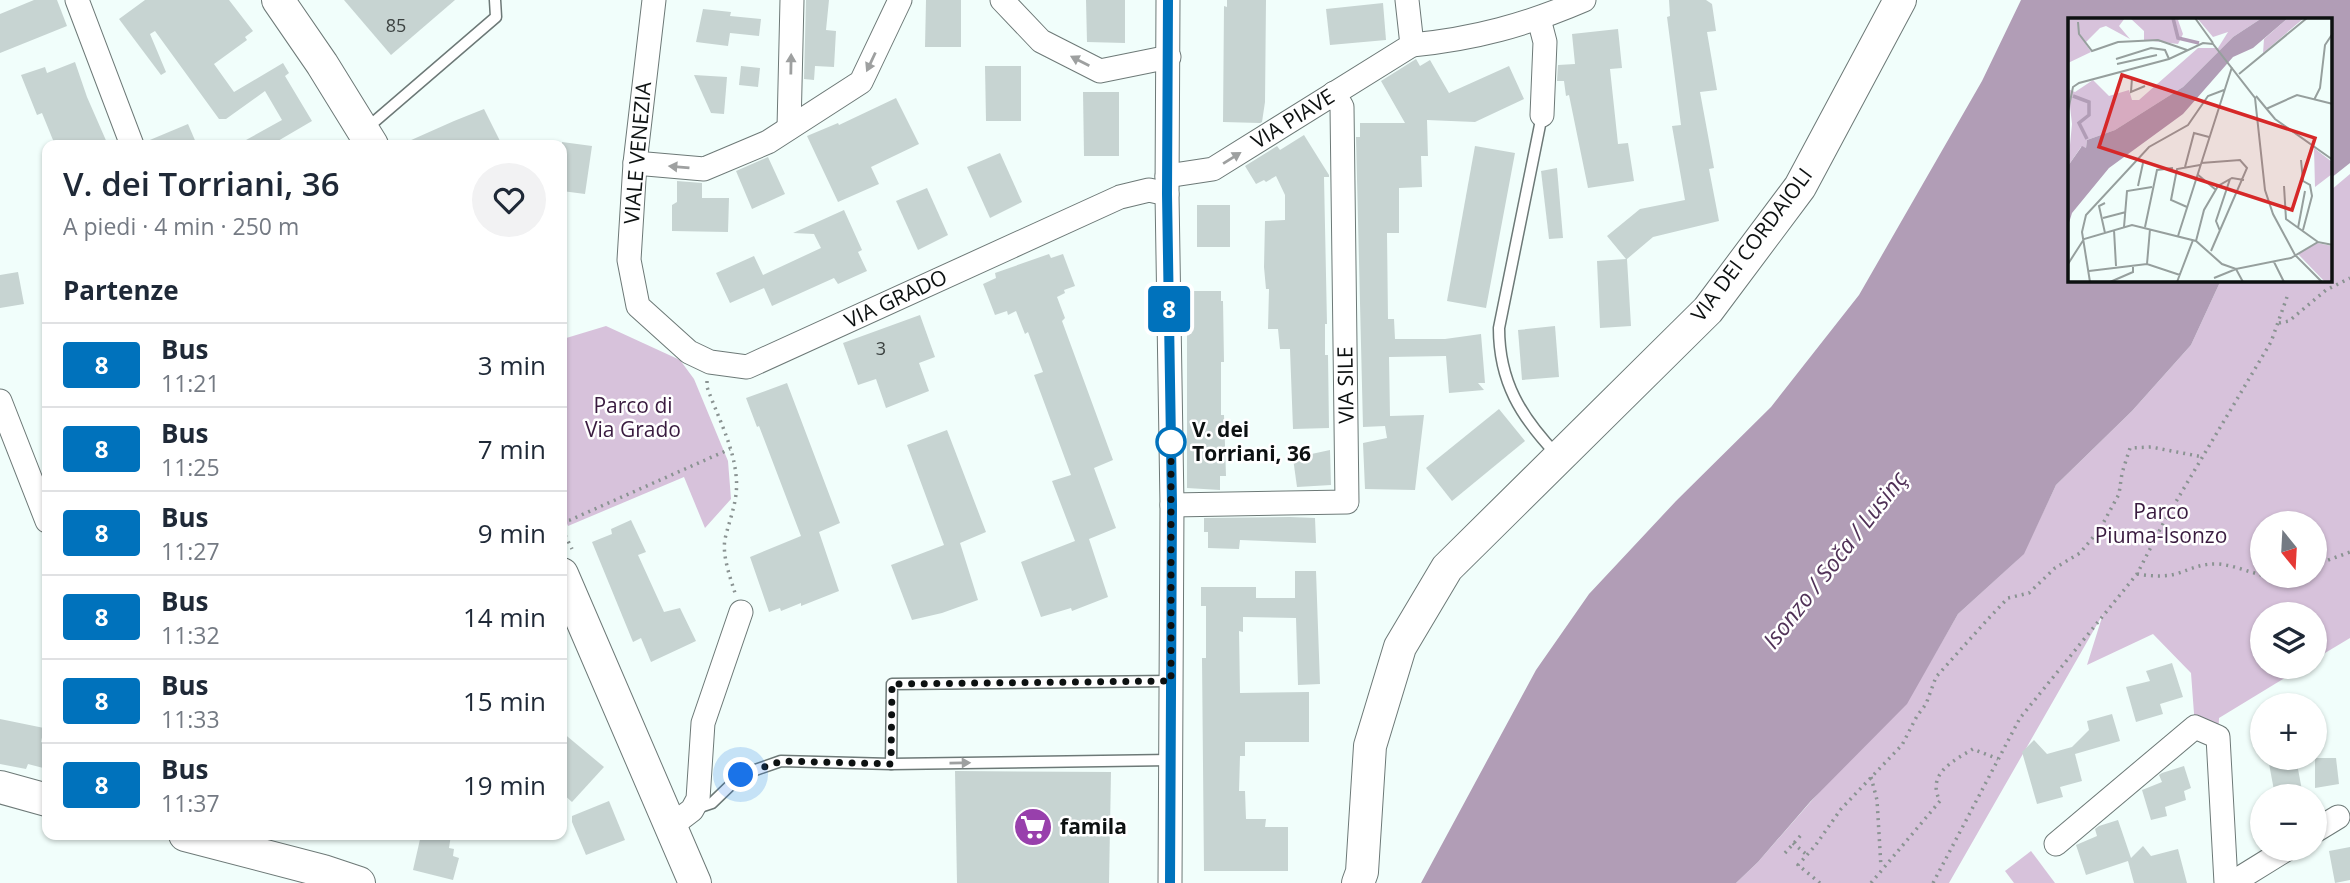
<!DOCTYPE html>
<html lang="it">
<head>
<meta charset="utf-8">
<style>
	body { margin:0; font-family:"Open Sans",sans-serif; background:#f2f2f3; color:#1f2937; height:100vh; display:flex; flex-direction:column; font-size:26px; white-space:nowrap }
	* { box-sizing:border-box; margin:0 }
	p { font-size:23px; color:#747a83 }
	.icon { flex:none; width:38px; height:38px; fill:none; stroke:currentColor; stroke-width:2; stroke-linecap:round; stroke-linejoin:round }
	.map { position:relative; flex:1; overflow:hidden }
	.side { position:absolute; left:42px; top:140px; width:525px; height:700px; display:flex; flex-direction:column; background:#fff; border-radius:14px; box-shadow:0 2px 5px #0004 }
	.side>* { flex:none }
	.badge { padding:0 14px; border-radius:5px; font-size:24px; line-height:46px }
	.needle { width:46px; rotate:162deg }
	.controls { position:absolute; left:2250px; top:511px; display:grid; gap:14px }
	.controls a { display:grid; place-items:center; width:77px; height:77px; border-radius:50%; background:#fff; box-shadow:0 2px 5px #0004; font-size:35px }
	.you { position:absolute; width:35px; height:35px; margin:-18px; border:5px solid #fff; border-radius:50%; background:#1a73e8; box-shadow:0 0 0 10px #1a73e833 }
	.map>.badge { position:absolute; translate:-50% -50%; box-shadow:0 0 0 4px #fff }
	h2 { padding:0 21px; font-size:26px; line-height:63px }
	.round { display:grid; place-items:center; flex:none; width:74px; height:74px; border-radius:37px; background:#f2f2f3 }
	.headline { display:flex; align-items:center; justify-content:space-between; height:119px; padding:0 21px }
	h1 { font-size:33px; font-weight:600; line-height:52px }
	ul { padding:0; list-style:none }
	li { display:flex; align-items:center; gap:21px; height:84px; padding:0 21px; border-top:2px solid #e0e1e3 }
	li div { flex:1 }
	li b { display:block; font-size:26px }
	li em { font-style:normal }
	li .badge { min-width:77px; font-weight:700; text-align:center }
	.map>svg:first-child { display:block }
	.green { fill:#d7c2db; fill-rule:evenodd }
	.water { fill:#b19db6 }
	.building { fill:#c7d4d2 }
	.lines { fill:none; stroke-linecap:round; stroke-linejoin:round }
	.lane-casing { stroke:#6d7977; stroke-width:13 }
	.street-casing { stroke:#6d7977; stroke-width:25 }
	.secondary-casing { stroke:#6d7977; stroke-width:34 }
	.path { stroke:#8a9392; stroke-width:3.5; stroke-dasharray:2 5; stroke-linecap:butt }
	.lane { stroke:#fff; stroke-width:10 }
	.street { stroke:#fff; stroke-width:23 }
	.secondary { stroke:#fff; stroke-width:32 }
	.oneway { fill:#9ea0a0 }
	.line-casing { stroke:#fff; stroke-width:16 }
	.line { stroke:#0072bc; stroke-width:10 }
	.walk { stroke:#0d1111; stroke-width:7; stroke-dasharray:0 12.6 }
	.stop-dot { fill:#fff; stroke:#0072bc; stroke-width:3.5 }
	.labels { text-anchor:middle; stroke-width:5; stroke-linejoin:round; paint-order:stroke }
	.number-label { font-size:18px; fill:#3c4241 }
	.street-label { font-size:21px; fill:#0d1111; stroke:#fff }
	.park-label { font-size:21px; fill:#391b3f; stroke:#fff }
	.stop-label { font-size:21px; font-weight:bold; fill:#0d1111; stroke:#fff; text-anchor:start }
	.poi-label { font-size:21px; font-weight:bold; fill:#0d1111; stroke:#fff; text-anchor:start }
	.water-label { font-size:23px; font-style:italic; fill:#503157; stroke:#fff }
	.inset-river { fill:none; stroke:#b19db6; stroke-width:3.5 }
	.inset-road { fill:none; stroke:#969f9d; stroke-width:2 }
	.view { fill:#d62828; fill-opacity:0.15; stroke:#d62828; stroke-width:3.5 }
	.inset-edge { fill:none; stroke:#0d1111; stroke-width:3.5 }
</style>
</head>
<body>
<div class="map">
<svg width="2350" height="883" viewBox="0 0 2350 883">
	<rect width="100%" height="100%" fill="#f1fefb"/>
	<g class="green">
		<path d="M2350,174V638L2315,659V614H2263V667H2303L2219,718L2218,737L2195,727L2191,673L2153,634L2087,665L2103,614L1949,883H1736L1758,862L1925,671L1958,614L2016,561L2026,548L2056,485L2132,411L2191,345L2221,280H2331V190ZM2263,523H2315V576H2263Z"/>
		<polygon points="606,326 680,360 694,379 728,461 731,499 705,528 684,477 568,526 562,510 562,342 563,339"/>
		<polygon points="2031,851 2055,883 2014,883 2005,871"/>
	</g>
	<polygon class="water" points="2021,0 2350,0 2350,163 2331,178 2331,19 2070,19 2070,280 2221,280 2191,345 2132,411 2056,485 2024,554 1958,614 1907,704 1810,802 1758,862 1736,883 1421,883 1536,670 1589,594 1676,501 1771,407 1859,295 1982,81"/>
	<g class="building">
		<polygon points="34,0 57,0 67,26 0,53 0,14"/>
		<polygon points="145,0 229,0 253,31 245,37 247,40 214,64 234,92 283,63 289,73 285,76 312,121 271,145 237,145 282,120 265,91 226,119 219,119 155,31 150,34 166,72 161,75 119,19"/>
		<polygon points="344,0 455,0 391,55"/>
		<polygon points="806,0 829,0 826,30 836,31 834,67 815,66 814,80 804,79"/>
		<polygon points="926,0 961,0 961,47 925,47"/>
		<polygon points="1086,0 1125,0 1125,43 1087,42"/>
		<polygon points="1227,0 1266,0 1265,102 1262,122 1260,123 1223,122 1224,6 1227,7"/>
		<polygon points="1669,0 1706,0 1712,4 1716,31 1707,32 1717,90 1700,92 1714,168 1709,169 1719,221 1653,237 1627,259 1631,326 1600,328 1597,261 1626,259 1607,236 1640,209 1685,200 1672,126 1681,125 1667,17 1670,16"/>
		<polygon points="1383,3 1386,40 1330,45 1326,9"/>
		<polygon points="703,9 731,12 730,16 761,19 759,36 730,33 728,46 696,42"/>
		<polygon points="1618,29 1622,68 1610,69 1618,144 1628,143 1634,181 1588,188 1569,95 1566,96 1564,81 1557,81 1558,65 1575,64 1572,34"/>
		<polygon points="1416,59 1420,66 1430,60 1449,93 1509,66 1524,99 1475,122 1427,120 1428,156 1421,156 1422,187 1399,188 1399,233 1387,233 1388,319 1394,319 1395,339 1445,339 1481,334 1485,383 1478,383 1484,390 1449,393 1446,356 1389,357 1390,416 1424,415 1415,490 1365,489 1363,443 1387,438 1385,426 1363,427 1356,137 1360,137 1360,123 1405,123 1381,81"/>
		<polygon points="75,62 87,97 108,145 55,145 42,113 37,115 21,75 45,67 47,73"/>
		<polygon points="741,66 760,68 758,87 739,85"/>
		<polygon points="985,66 1021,66 1021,121 986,121"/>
		<polygon points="694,75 727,77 724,114 711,113"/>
		<polygon points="1083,92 1119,92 1119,156 1084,156"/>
		<polygon points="896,98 919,144 871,167 879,184 838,202 807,136 838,123 839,125"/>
		<polygon points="484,109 502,145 400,145 454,121"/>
		<polygon points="188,124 197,145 146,145 145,142"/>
		<polygon points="1304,135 1329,175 1329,177 1324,177 1327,324 1325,324 1325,355 1328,355 1329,428 1293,429 1290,349 1280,349 1278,329 1268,329 1269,289 1266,289 1264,267 1265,221 1285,220 1285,195 1276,176 1266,182 1264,180 1256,184 1245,166 1277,146 1280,150"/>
		<polygon points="562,142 592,146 585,194 562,191"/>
		<polygon points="1475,146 1515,153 1486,308 1447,301"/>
		<polygon points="1000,153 1022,202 990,218 967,167"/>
		<polygon points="768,157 785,194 752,209 736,171"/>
		<polygon points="1557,168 1563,238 1549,239 1541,171"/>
		<polygon points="677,181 702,183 702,198 729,198 728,232 672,231 672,205 677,202"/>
		<polygon points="927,188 948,235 918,250 896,201"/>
		<rect x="1197" y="205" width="33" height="42"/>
		<polygon points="844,210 862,250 858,252 867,271 838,284 834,278 772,306 764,288 730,303 716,273 754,256 763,275 821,248 814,234 793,233"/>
		<polygon points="1049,254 1051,258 1063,254 1075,286 1064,290 1065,293 1057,297 1065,318 1062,321 1113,460 1094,468 1116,528 1089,539 1108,597 1072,611 1071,608 1041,617 1021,562 1075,541 1052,481 1071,475 1034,375 1043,372 1028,332 1025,334 1016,311 1008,315 1007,311 995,315 983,284 996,278 995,273"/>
		<polygon points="18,272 24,304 0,308 0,275"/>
		<polygon points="1187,291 1221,291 1221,301 1223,301 1224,362 1221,362 1221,415 1224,415 1226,476 1220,476 1220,490 1187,488"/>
		<polygon points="920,315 935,357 919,363 929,391 886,408 876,379 858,385 843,343"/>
		<polygon points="1555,326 1559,377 1522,380 1518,330"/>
		<polygon points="787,383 840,523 819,532 839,591 801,606 801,603 781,611 780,608 769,612 750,557 801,536 759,426 757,427 746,398"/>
		<polygon points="1499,409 1525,441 1452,501 1426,468"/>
		<polygon points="947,430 986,532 960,543 978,600 942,613 912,620 891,565 944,545 907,445"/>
		<polygon points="1330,450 1331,485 1297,487 1293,458"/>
		<polygon points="1290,517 1315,518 1316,543 1240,540 1239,549 1208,548 1208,532 1204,532 1204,518"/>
		<polygon points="631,520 646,552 638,555 664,612 680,608 696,641 651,662 641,638 633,642 592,542 612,534 611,529"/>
		<polygon points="1295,571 1316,571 1320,684 1298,685 1296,618 1243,617 1243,632 1239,631 1240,693 1309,692 1309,742 1245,742 1245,756 1240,756 1239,791 1245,791 1246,819 1266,819 1265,827 1288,827 1288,871 1204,871 1202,658 1206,658 1206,606 1201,606 1201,587 1256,587 1256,598 1295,598"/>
		<polygon points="2172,663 2183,697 2160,704 2163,714 2136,722 2126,687 2150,681 2146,671"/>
		<polygon points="2112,714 2120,741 2075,754 2082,781 2060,787 2063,797 2037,804 2022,752 2034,740 2047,754 2072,747 2089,730 2087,721"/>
		<polygon points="0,719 44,728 41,742 47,744 47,769 28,764 26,769 0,764"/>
		<polygon points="562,732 604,767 572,802 562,793"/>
		<polygon points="2268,758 2296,758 2303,796 2275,796"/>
		<polygon points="2315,758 2336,758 2339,784 2315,788"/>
		<polygon points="2184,766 2191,788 2184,791 2186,800 2165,807 2167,816 2151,820 2142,790 2162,782 2159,775 2162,773"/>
		<polygon points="955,771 1111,772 1109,883 957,883"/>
		<polygon points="609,801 625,840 586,855 572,822 572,816"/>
		<polygon points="2118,820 2131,858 2143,846 2151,856 2178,849 2187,883 2134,883 2128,861 2086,875 2076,845 2097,836 2095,829 2099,826"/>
		<polygon points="421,835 451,835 449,848 454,849 453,856 459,858 453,880 413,870"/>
		<polygon points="2350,847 2350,880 2335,883 2329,851"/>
	</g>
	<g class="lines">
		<defs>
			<g id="lane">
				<path d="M1542,115L1499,328C1499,382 1521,417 1557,455"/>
				<polyline points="367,128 496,17 495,0"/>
				<polyline points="891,764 892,684 1171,681"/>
				<polyline points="694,809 712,803 741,775 781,761 891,764 1171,760"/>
			</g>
			<g id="street">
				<polyline points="77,0 132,145"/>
				<polyline points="654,0 635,163 629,260 638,306 689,352 710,362 747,367 1120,197 1149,190 1167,194"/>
				<polyline points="1002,0 1041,41 1100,71 1169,57"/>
				<polyline points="1168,0 1167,194 1172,505 1170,883"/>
				<polyline points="1539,19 1545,42 1542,115"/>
				<path d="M1412,45C1474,39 1526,25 1584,0"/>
				<polyline points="789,128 792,0"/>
				<polyline points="635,163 704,169 768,142 861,82 900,0"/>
				<polyline points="1167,176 1213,169 1412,45 1407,0"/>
				<polyline points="0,401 47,521"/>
				<polyline points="1172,505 1347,502 1342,107 1334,93"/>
				<polyline points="671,826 692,810 698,799 703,723 741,612"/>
				<polyline points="2315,831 2338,817"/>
				<polyline points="2056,844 2195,727 2218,737 2226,883"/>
				<polyline points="2232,883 2287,849"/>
			</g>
			<g id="secondary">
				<polyline points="278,0 322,64 372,145"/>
				<polyline points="562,574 695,883"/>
				<polyline points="0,787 47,800"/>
				<polyline points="185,835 323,871 359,883"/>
				<polyline points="1358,883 1362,872 1370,746 1400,647 1447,568 1708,310 1800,187 1900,0"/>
			</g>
		</defs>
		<use href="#lane" class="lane-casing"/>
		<use href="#street" class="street-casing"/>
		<use href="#secondary" class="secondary-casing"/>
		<g class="path">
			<polyline points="2279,323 2289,321 2326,290 2350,278"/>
			<path d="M707,381V387C717,415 733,445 736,475C739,499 730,517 725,539C722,555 730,577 735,593"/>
			<polyline points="562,521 570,520 730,449"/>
			<polyline points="562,529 572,549"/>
			<polyline points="2315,565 2350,552"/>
			<path d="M2137,574C2150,576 2163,577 2176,574C2191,569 2202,563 2218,564C2243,566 2263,581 2288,576"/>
			<polyline points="1871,777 1877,800 1881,867"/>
			<polyline points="1793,843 1807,855"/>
			<polyline points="1785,853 1801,835"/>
			<polyline points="1820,883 1798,865 1815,846 1841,809 1902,745 1917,716 1926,704 1936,677 1988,619 2008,598 2029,593 2055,568 2080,553 2100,529 2119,494 2122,473 2130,448 2151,447 2203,457"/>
			<path d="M1871,883L1940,801C1926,774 1953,761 1973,749L1998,759"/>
			<polyline points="1933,883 2020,718 2137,574 2165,520 2271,342 2287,297"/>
		</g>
		<use href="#lane" class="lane"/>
		<use href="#street" class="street"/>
		<use href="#secondary" class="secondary"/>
	</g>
	<defs><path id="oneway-solid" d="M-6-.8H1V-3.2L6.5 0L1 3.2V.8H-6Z" transform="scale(1.75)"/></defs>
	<g class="oneway">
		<use href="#oneway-solid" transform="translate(1080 61) rotate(-153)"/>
		<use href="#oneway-solid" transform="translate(871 62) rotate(115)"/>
		<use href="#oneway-solid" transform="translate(791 64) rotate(-89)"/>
		<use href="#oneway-solid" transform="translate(1232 158) rotate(-32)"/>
		<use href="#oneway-solid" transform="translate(679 167) rotate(-175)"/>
		<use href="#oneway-solid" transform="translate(960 763) rotate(-1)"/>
	</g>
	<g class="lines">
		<defs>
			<polyline id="line" points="1168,0 1167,194 1172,505 1170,883"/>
		</defs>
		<use href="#line" class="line-casing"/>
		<use href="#line" class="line"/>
		<polyline class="walk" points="741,775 782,761 891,764 892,684 1171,681 1171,442"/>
	</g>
	<defs>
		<symbol id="supermarket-disc" viewBox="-11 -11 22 22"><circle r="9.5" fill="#9840ac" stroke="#fff"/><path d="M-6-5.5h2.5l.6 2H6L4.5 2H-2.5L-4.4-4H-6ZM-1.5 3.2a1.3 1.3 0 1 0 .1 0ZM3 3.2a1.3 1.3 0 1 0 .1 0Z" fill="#fff"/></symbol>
	</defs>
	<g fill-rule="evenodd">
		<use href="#supermarket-disc" x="1011" y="805" width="44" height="44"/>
	</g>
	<circle class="stop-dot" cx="1171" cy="442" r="14"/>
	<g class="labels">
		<g class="number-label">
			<text x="396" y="32">85</text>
			<text x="881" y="355">3</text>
		</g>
		<g class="street-label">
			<text transform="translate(1293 119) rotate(-32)" y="7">VIA PIAVE</text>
			<text transform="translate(638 153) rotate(-85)" y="7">VIALE VENEZIA</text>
			<text transform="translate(1752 245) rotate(-53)" y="7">VIA DEI CORDAIOLI</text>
			<text transform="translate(896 299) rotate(-25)" y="7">VIA GRADO</text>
			<text transform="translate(1346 385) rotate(-91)" y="7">VIA SILE</text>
		</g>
		<g class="park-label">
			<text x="633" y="413">Parco di<tspan x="633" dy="24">Via Grado</tspan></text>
			<text x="2161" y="519">Parco<tspan x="2161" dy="24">Piuma-Isonzo</tspan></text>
		</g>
		<g class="stop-label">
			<text x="1192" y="437">V. dei<tspan x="1192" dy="24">Torriani, 36</tspan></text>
		</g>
		<g class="poi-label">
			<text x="1060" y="834">famila</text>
		</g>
		<g class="water-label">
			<text transform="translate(1835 560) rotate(-52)" y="8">Isonzo / Soča / Lusinç</text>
		</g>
	</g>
	<g transform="translate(2068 18)">
		<rect width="264" height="264" fill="#f1fefb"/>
		<path d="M0,0H57L51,8L62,21L38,8L32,10L17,25L23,34L0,45ZM62,0H114L110,2L115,16L110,26L76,22V13ZM129,0H194L165,19L115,69L47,112L19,122L18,130L13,129L0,148L4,106L0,71L7,74L25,62L41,78L61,72L64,82H71L130,30H150L160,14L145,19ZM220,0H236L195,35L196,21ZM246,130L264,144V156L247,169ZM249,225L264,228V264H257L230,236Z" fill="#d7c2db"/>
		<path d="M194,0H220L185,30L165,39L115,96L41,150L4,195L0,208V148L14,128L18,130L19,122L47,112L115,69L165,19Z" fill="#b19db6"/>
		<path class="inset-river" d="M105,0L110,20L131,25M5,78L21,84V97L11,105L19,121"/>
		<path class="inset-road" d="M127,0L145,25M10,4L11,16L24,33L50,24L90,22L119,32M48,41L83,30L97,32L101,41M49,46L89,37M171,56L239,0M64,60L63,74L77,68M188,78L207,101L265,142M246,82L252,70L257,27L265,15M198,91L229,77L265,86M0,93L5,69L11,65L101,41L135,25L145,26L187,80L197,172L205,196L227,237L254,264M233,142L235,163L242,167L244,178L235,212M133,145L172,142L179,150L143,233M117,149L126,115L141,119M129,156L148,172M70,168L75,145M216,168L218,201L250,224M119,189L103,182L109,151L132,147M35,200L58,194M56,209L59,173L84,169M77,209L89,152L105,150M230,210L237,173M46,212L48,248M152,213L148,203L162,161M37,215L31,188L37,185M110,218L164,49M128,223L136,192L150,168L164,160L176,162M206,244L216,264M0,246L16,221L64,207L128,223L154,246L168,251L223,240L250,224L265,227M79,246L82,211M21,253L79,246L112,257M146,260L168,251L175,264M22,264L14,214L18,197L81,129L120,107L140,78L156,72M42,264L65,254V247M109,264L125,222"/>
		<path class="view" d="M54,57L247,120L224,192L31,129Z"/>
		<rect width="264" height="264" class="inset-edge"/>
	</g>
</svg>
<div class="controls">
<a><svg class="needle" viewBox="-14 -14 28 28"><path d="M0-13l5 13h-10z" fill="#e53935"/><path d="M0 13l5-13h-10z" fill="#747a83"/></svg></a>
<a><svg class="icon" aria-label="layers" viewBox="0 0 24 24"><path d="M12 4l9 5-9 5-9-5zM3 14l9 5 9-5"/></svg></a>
<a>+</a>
<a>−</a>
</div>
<div class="you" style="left:741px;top:775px"></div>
<b class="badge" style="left:1169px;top:309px;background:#0072bc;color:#fff">8</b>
<section class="side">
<div class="headline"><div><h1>V. dei Torriani, 36</h1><p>A piedi · 4 min · 250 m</p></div><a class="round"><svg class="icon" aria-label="heart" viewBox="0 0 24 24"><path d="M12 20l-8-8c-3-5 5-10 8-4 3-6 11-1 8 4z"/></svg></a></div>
<h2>Partenze</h2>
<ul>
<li><span class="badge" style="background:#0072bc;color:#fff">8</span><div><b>Bus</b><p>11:21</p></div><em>3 min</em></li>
<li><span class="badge" style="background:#0072bc;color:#fff">8</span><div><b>Bus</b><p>11:25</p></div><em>7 min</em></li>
<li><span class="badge" style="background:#0072bc;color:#fff">8</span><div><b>Bus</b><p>11:27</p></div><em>9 min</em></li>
<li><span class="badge" style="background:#0072bc;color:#fff">8</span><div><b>Bus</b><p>11:32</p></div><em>14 min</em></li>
<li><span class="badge" style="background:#0072bc;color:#fff">8</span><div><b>Bus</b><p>11:33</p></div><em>15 min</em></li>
<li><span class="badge" style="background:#0072bc;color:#fff">8</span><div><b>Bus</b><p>11:37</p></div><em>19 min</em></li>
</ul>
</section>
</div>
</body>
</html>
